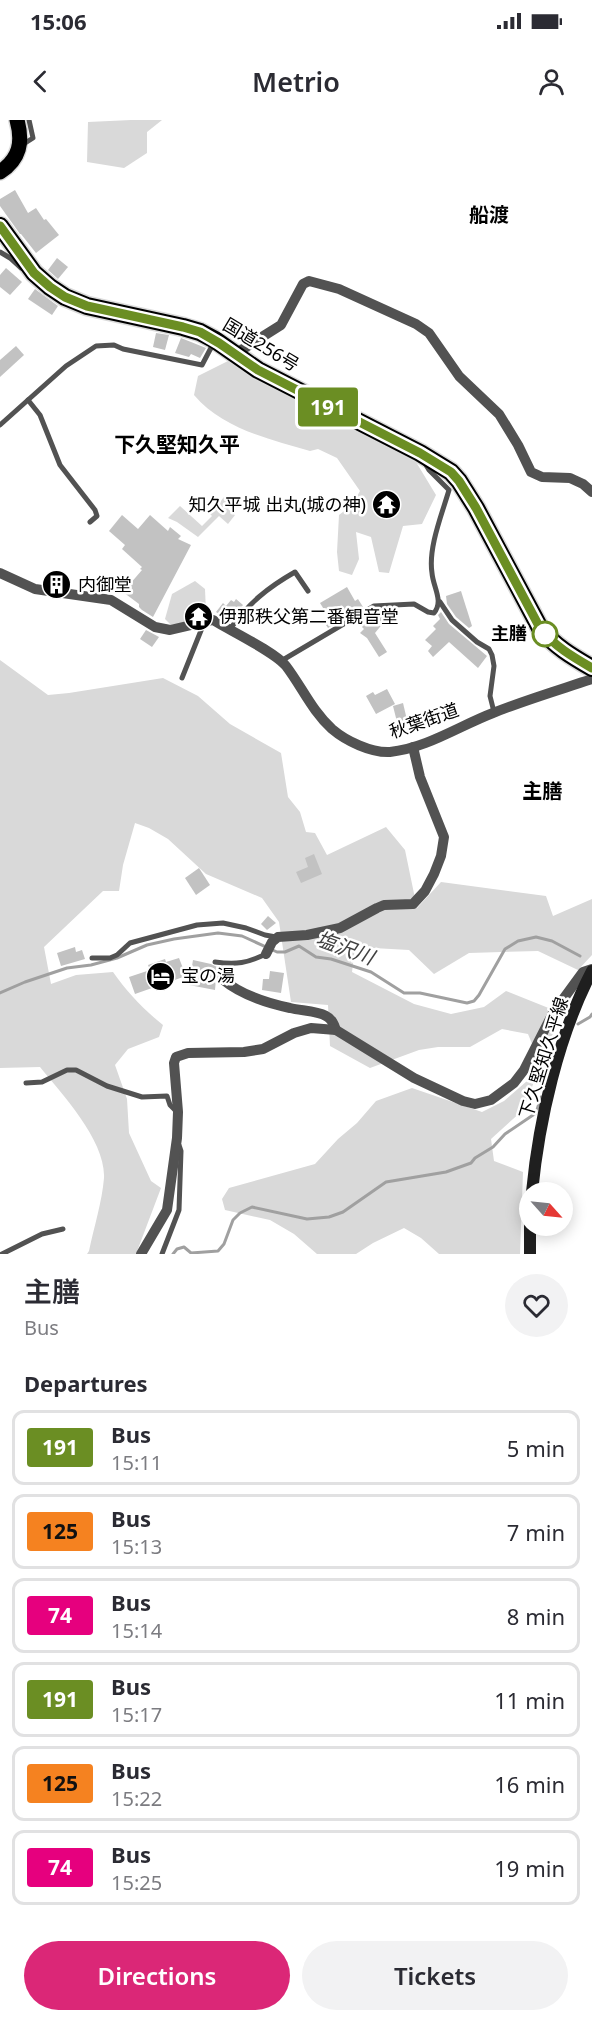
<!DOCTYPE html>
<html lang="en">
<head>
<meta charset="utf-8">
<style>
	body { margin:0; font-family:"Noto Sans","Noto Sans JP",sans-serif; background:#f2f2f3; color:#2b2b33; height:100vh; display:flex; flex-direction:column; font-size:22px; white-space:nowrap }
	* { box-sizing:border-box; margin:0 }
	p { font-size:20px; color:#7c7c81 }
	.icon { flex:none; width:33px; height:33px; fill:none; stroke:currentColor; stroke-width:2; stroke-linecap:round; stroke-linejoin:round }
	.map { position:relative; height:1134px; overflow:hidden }
	.drawer { display:flex; flex-direction:column; background:#fff; flex:1 }
	.drawer>* { flex:none }
	.badge { padding:0 12px; border-radius:4px; font-size:21px; line-height:39px }
	.needle { width:39px; rotate:117deg }
	.tools { position:absolute; left:519px; top:1062px; display:grid; gap:12px }
	.tools a { display:grid; place-items:center; width:54px; height:54px; border-radius:50%; background:#fff; box-shadow:0 3px 15px #0003; font-size:30px }
	.map>.badge { position:absolute; translate:-50% -50%; box-shadow:0 0 0 3px #fff }
	h2 { padding:0 24px; font-size:22px; line-height:54px }
	.round { display:grid; place-items:center; flex:none; width:63px; height:63px; border-radius:32px; background:#f2f2f3 }
	.summary { display:flex; align-items:center; justify-content:space-between; height:102px; padding:0 24px }
	h1 { font-size:28px; font-weight:600; line-height:45px }
	.button { display:flex; gap:12px; margin-top:auto; padding:12px 24px }
	.button a { flex:1; height:69px; border-radius:36px; background:#db2777; color:#fff; font-size:24px; font-weight:600; line-height:69px; text-align:center }
	.button a+a { background:#f2f2f3; color:#2b2b33 }
	ul { padding:0; list-style:none }
	li { display:flex; align-items:center; gap:18px; height:75px; margin:0 12px 9px; padding:0 12px; border:3px solid #e1e1e2; border-radius:12px }
	li div { flex:1 }
	li b { display:block; font-size:22px }
	li em { font-style:normal }
	li .badge { min-width:66px; font-weight:700; text-align:center }
	.status { display:flex; justify-content:space-between; align-items:center; height:42px; padding:0 30px; background:#fff; direction:ltr }
	.status svg { height:16px; fill:currentColor }
	header { display:flex; justify-content:space-between; align-items:center; height:78px; padding:0 24px; background:#fff; font-size:27px; font-weight:600 }
	.map>svg:first-child { display:block }
	.green { fill:#d9d9d9 }
	.lines { fill:none; stroke-linecap:round; stroke-linejoin:round }
	.stream { stroke:#a0a0a0; stroke-width:3 }
	.building { fill:#c2c2c2 }
	.primary-casing { stroke:#dbdbdb; stroke-width:18 }
	.highway-casing { stroke:#dbdbdb; stroke-width:21 }
	.lane { stroke:#525252; stroke-width:5 }
	.street { stroke:#525252; stroke-width:10 }
	.secondary { stroke:#1f1f1f; stroke-width:12 }
	.primary { stroke:#000; stroke-width:15 }
	.highway { stroke:#000; stroke-width:18 }
	.line-casing { stroke:#fff; stroke-width:14 }
	.line { stroke:#6b8e23; stroke-width:9 }
	.stop-dot { fill:#fff; stroke:#6b8e23; stroke-width:3 }
	.labels { text-anchor:middle; stroke-width:5; stroke-linejoin:round; paint-order:stroke }
	.street-label { font-size:18px; fill:#000; stroke:#fff }
	.poi-label { font-size:18px; fill:#000; stroke:#fff; text-anchor:start }
	.stop-label { font-size:18px; font-weight:bold; fill:#000; stroke:#fff; text-anchor:end }
	.neighbourhood-label { font-size:20px; font-weight:bold; fill:#000; stroke:#fff }
	.water-label { font-size:20px; font-style:italic; fill:#414141; stroke:#fff }
	.quarter-label { font-size:21px; font-weight:bold; fill:#000; stroke:#fff }
</style>
</head>
<body>
<div class="status"><b>15:06</b><svg viewBox="0 0 49 12"><path d="M0 12V9h3v3zM5 12V6h3v6zM10 12V3h3v9zM15 12V0h3v12zM26 1h20v11H26zM47 4h2v5h-2z"/></svg></div>
<header><svg class="icon" aria-label="back" viewBox="0 0 24 24"><path d="M15 5l-7 7 7 7"/></svg>Metrio<svg class="icon" aria-label="person" viewBox="0 0 24 24"><circle cx="12" cy="8" r="4"/><path d="M4 21q1-7 8-7t8 7"/></svg></header>
<div class="map">
<svg width="592" height="1134" viewBox="0 0 592 1134">
	<rect width="100%" height="100%" fill="#fff"/>
	<g class="green">
		<polygon points="131,0 162,0 147,12 147,33 124,48 87,42 88,2"/>
		<path d="M232,239L318,290L416,342L436,375L422,404L403,406L389,453L379,452L371,417L356,412L359,439L352,455L339,451L337,432L339,395L352,385L360,371L337,338L318,329L310,331C269,319 223,309 194,275L198,256Z"/>
		<polygon points="224,377 231,386 228,389 235,395 228,404 219,396 198,417 177,402 168,398 180,386 202,406 212,396 210,394"/>
		<polygon points="195,461 205,469 206,492 197,501 171,505 165,499 172,474"/>
		<path d="M0,540L48,575L69,573L163,558L198,576L230,604L281,633L288,677L300,692L306,712L315,713L327,735L386,707L405,730L417,788L441,762L546,776L553,796L592,779V835L578,850L538,831L469,833L434,854L409,830L355,827L352,852L414,884L451,894L484,887L506,871L561,893L523,990L491,1019L494,1041L523,1052L520,1134H439L421,1118L404,1108L373,1123L356,1134H317L294,1114L270,1100L225,1090L222,1079L229,1068L315,1044L338,1019L357,1003L376,981L412,968L482,992L504,981L527,961L537,936L528,914L502,909L470,927H438L419,930L370,948L330,926L328,885L291,882L279,802L262,778L206,754L168,719L149,708L135,703L123,745L119,771H103L44,827L51,864L76,855L113,852C127,872 144,890 163,905L159,917L128,929L115,945L127,979L129,1013L151,1061L161,1068L136,1134H87L89,1131C94,1107 102,1082 104,1058C106,1021 62,974 40,947L0,948Z"/>
	</g>
	<g class="lines">
		<g class="stream">
			<polyline points="0,873 25,862 67,848 91,845 117,838 147,825 174,819 218,813 242,816 277,832 285,832 299,826 316,837 331,839 371,852 404,873 420,873 467,883 474,881 479,875 505,829 518,821 536,817 552,821 580,836"/>
			<polyline points="578,904 590,897 592,894"/>
			<polyline points="173,1134 177,1129 184,1127 191,1133 218,1131 224,1124 233,1100 240,1093 252,1087 307,1099 329,1097 343,1092 386,1062 446,1052 471,1043 475,1038 493,1027 505,1014 536,993 541,977"/>
		</g>
	</g>
	<g class="building">
		<polygon points="15,70 28,93 36,88 44,100 46,99 59,115 36,133 21,114 20,114 0,86 0,79"/>
		<polygon points="57,138 68,147 58,159 48,150"/>
		<polygon points="6,148 22,162 10,175 0,167 0,155"/>
		<polygon points="35,169 58,186 52,195 28,179"/>
		<polygon points="156,213 169,215 165,230 153,227"/>
		<polygon points="181,218 206,228 200,238 191,234 189,237 175,233"/>
		<polygon points="16,226 24,235 0,257 0,240"/>
		<polygon points="122,395 138,409 150,395 168,411 170,407 181,416 178,419 191,425 153,497 142,490 139,487 139,484 123,472 142,450 140,449 142,447 122,429 125,425 109,411"/>
		<polygon points="347,467 355,481 358,479 363,487 328,508 324,502 330,499 320,483"/>
		<polygon points="461,471 472,506 469,508 456,497 447,484 446,476"/>
		<polygon points="236,479 243,485 230,501 216,492 223,483 226,486 231,480 234,482"/>
		<polygon points="379,491 388,497 375,513 387,532 379,537 367,518 360,513 364,509 362,507 369,498 371,501"/>
		<polygon points="441,492 449,504 487,536 478,548 449,522 433,537 428,531 432,526 425,520 436,509 433,506 440,499 438,495"/>
		<polygon points="146,510 159,517 152,527 140,519"/>
		<polygon points="387,569 395,584 376,594 366,576 373,572 375,575"/>
		<polygon points="403,583 407,600 397,602 393,586"/>
		<polygon points="314,734 322,754 301,763 296,752 308,747 305,738"/>
		<polygon points="199,748 210,765 196,775 185,758"/>
		<polygon points="268,796 276,803 267,810 261,804"/>
		<polygon points="75,827 76,832 82,830 85,839 61,846 57,833"/>
		<polygon points="179,838 186,856 135,874 129,857 150,850 148,845 165,839 166,842"/>
		<polygon points="193,840 211,844 217,847 215,870 189,865"/>
		<polygon points="270,851 284,853 281,873 262,870 263,859 269,859"/>
	</g>
	<g class="lines">
		<defs>
			<path id="primary" d="M0,52C20,39 23,22 17,0"/>
			<path id="highway" d="M0,106L34,153L50,167L65,177L87,186L183,207L200,212L215,220L258,250L420,333L451,352L459,361L476,388L540,508C554,526 573,537 592,548"/>
		</defs>
		<use href="#primary" class="primary-casing"/>
		<use href="#highway" class="highway-casing"/>
		<g class="lane">
			<polyline points="22,25 33,18 29,0"/>
			<polyline points="0,132 10,138 21,148"/>
			<polyline points="28,280 40,295 60,345 95,390 97,396 90,402"/>
			<polyline points="0,305 66,246 96,226 114,225 123,229 202,245 213,224"/>
			<polyline points="440,482 452,500 477,522 489,529 492,535 494,546 490,576 494,592"/>
			<path d="M230,509C249,483 267,468 295,452L308,471"/>
			<path d="M281,541L374,486L414,484L428,492L434,493C444,481 433,467 432,453C428,428 442,394 449,370L429,350L425,343"/>
			<polyline points="182,558 204,503"/>
			<polyline points="92,838 110,838 117,835 130,823 197,805 223,803 246,808 265,815 276,817"/>
			<path d="M215,842C237,845 247,843 266,834"/>
			<polyline points="26,963 42,962 67,950 76,950 107,966 142,977 167,976 170,985 176,991"/>
			<polyline points="2,1134 42,1114 63,1109"/>
			<polyline points="162,1134 179,1090 181,1031 179,1025"/>
		</g>
		<g class="street">
			<polyline points="235,234 281,205 303,164 309,161 339,169 416,204 429,213 459,256 499,294 518,325 531,352 542,357 570,358 583,364 592,372"/>
			<path d="M0,453L35,469L111,480L155,507L170,510L213,500C231,511 275,532 286,546C302,567 312,591 332,609C346,621 371,633 390,632C427,628 459,606 493,593C525,580 559,570 592,559"/>
			<polyline points="266,834 272,822 278,817 307,815 340,808 377,788 384,785 413,784 425,771 434,754 441,736 444,717 420,657 413,627"/>
			<path d="M223,851L222,859C240,874 266,883 290,888C301,891 315,890 326,896C332,899 334,904 336,910"/>
			<polyline points="141,1134 167,1090 177,1018 178,992 174,943 176,937 188,933 244,932 263,929 294,913 311,908 336,910 414,958 463,981 475,984 491,980 514,963 524,950 553,893 583,852 592,849"/>
		</g>
		<g class="secondary">
			<path d="M532,1072C539,1000 558,916 592,851"/>
			<polyline points="530,1134 530,1106"/>
		</g>
		<use href="#primary" class="primary"/>
		<use href="#highway" class="highway"/>
	</g>
	<g class="lines">
		<defs>
			<path id="line" d="M0,106L34,153L50,167L65,177L87,186L183,207L200,212L219,223L258,250L420,333L451,352L459,361L476,388L540,508C554,526 573,537 592,548"/>
		</defs>
		<use href="#line" class="line-casing"/>
		<use href="#line" class="line"/>
	</g>
	<defs>
		<symbol id="temple-disc" viewBox="-11 -11 22 22"><circle r="9.5" fill="#000" stroke="#fff"/><path d="M0-6L5-2H3V0L6.5 2.5H4V6H1.5V3h-3V6H-4V2.5H-6.5L-3 0V-2H-5Z" fill="#fff"/></symbol>
		<symbol id="building-disc" viewBox="-11 -11 22 22"><circle r="9.5" fill="#000" stroke="#fff"/><path d="M-4-6H4V6H1V3H-1V6H-4ZM-2.5-4.3h1.7v1.8h-1.7ZM.8-4.3h1.7v1.8H.8ZM-2.5-1h1.7V.8h-1.7ZM.8-1h1.7V.8H.8Z" fill="#fff"/></symbol>
		<symbol id="hotel-disc" viewBox="-11 -11 22 22"><circle r="9.5" fill="#000" stroke="#fff"/><path d="M-6-4.5h1.5V1H6V5H4.5V3h-9V5H-6ZM-4 0a1.8 1.8 0 1 1 3.6 0ZM.5 0V-2.5h3Q6-2.5 6 0Z" fill="#fff"/></symbol>
	</defs>
	<g fill-rule="evenodd">
		<use href="#temple-disc" x="370" y="368" width="33" height="33"/>
		<use href="#building-disc" x="40" y="448" width="33" height="33"/>
		<use href="#temple-disc" x="182" y="480" width="33" height="33"/>
		<use href="#hotel-disc" x="144" y="840" width="33" height="33"/>
	</g>
	<circle class="stop-dot" cx="545" cy="514" r="12"/>
	<g class="labels">
		<g class="street-label">
			<text transform="translate(261 225) rotate(31)" y="6">国道256号</text>
			<text transform="translate(424 601) rotate(-19)" y="6">秋葉街道</text>
			<text transform="translate(544 938) rotate(-73)" y="6">下久堅知久平線</text>
		</g>
		<g class="poi-label">
			<text x="366" y="391" text-anchor="end">知久平城 出丸(城の神)</text>
			<text x="78" y="471">内御堂</text>
			<text x="219" y="503">伊那秩父第二番観音堂</text>
			<text x="181" y="862">宝の湯</text>
		</g>
		<g class="stop-label">
			<text x="527" y="520">主膳</text>
		</g>
		<g class="neighbourhood-label">
			<text x="489" y="102">船渡</text>
			<text x="542" y="678">主膳</text>
		</g>
		<g class="water-label">
			<text transform="translate(345 828) rotate(20)" y="7">塩沢川</text>
		</g>
		<g class="quarter-label">
			<text x="177" y="332">下久堅知久平</text>
		</g>
	</g>
</svg>
<div class="tools">
<a><svg class="needle" viewBox="-14 -14 28 28"><path d="M0-13l5 13h-10z" fill="#e53935"/><path d="M0 13l5-13h-10z" fill="#7c7c81"/></svg></a>
</div>
<b class="badge" style="left:328px;top:287px;background:#6b8e23;color:#fff">191</b>
</div>
<section class="drawer">
<div class="summary"><div><h1>主膳</h1><p>Bus</p></div><a class="round"><svg class="icon" aria-label="heart" viewBox="0 0 24 24"><path d="M12 20l-8-8c-3-5 5-10 8-4 3-6 11-1 8 4z"/></svg></a></div>
<h2>Departures</h2>
<ul>
<li><span class="badge" style="background:#6b8e23;color:#fff">191</span><div><b>Bus</b><p>15:11</p></div><em>5 min</em></li>
<li><span class="badge" style="background:#f58220;color:#111">125</span><div><b>Bus</b><p>15:13</p></div><em>7 min</em></li>
<li><span class="badge" style="background:#e6007e;color:#fff">74</span><div><b>Bus</b><p>15:14</p></div><em>8 min</em></li>
<li><span class="badge" style="background:#6b8e23;color:#fff">191</span><div><b>Bus</b><p>15:17</p></div><em>11 min</em></li>
<li><span class="badge" style="background:#f58220;color:#111">125</span><div><b>Bus</b><p>15:22</p></div><em>16 min</em></li>
<li><span class="badge" style="background:#e6007e;color:#fff">74</span><div><b>Bus</b><p>15:25</p></div><em>19 min</em></li>
</ul>
<div class="button"><a>Directions</a><a>Tickets</a></div>
</section>
</body>
</html>
